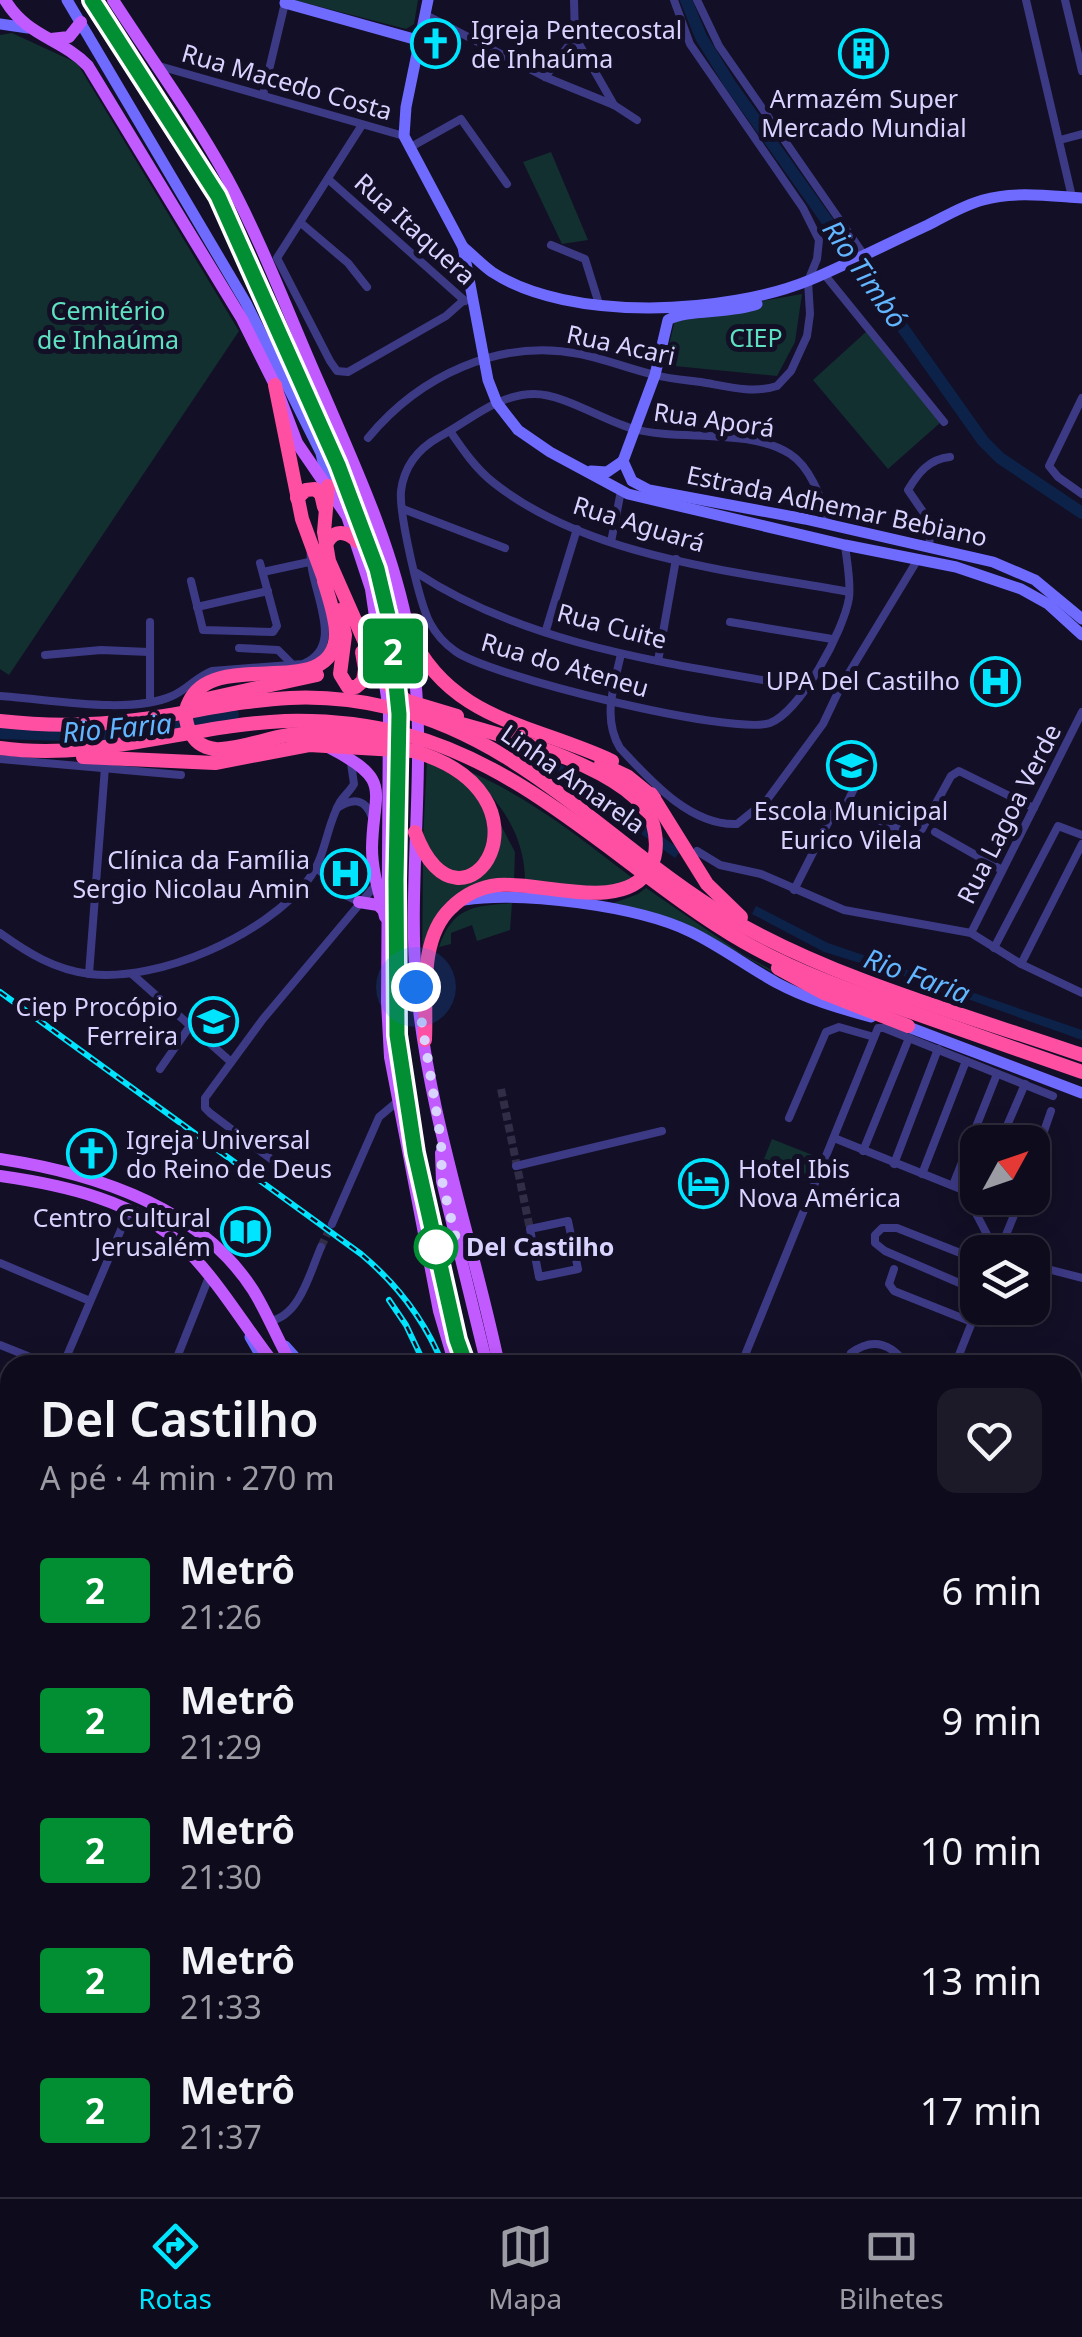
<!DOCTYPE html>
<html lang="pt">
<head>
<meta charset="utf-8">
<style>
	body { margin:0; font-family:"Noto Sans",sans-serif; background:#1c1929; color:#f1f3f6; height:100vh; display:flex; flex-direction:column; font-size:38px; white-space:nowrap }
	* { box-sizing:border-box; margin:0 }
	p { font-size:32px; color:#9b9ba3 }
	.icon { flex:none; width:55px; height:55px; fill:none; stroke:currentColor; stroke-width:2; stroke-linecap:round; stroke-linejoin:round }
	.map { position:relative; flex:1; overflow:hidden }
	.sheet { position:absolute; left:0px; top:1355px; width:1082px; height:842px; display:flex; flex-direction:column; background:#0e0b1c; border-radius:30px 30px 0 0; box-shadow:0 5px 25px #0003,0 0 0 2px #2e2b3b }
	.sheet>* { flex:none }
	.badge { padding:0 20px; border-radius:8px; font-size:35px; line-height:65px }
	.needle { width:65px; rotate:50deg }
	.fabs { position:absolute; left:960px; top:1125px; display:grid; gap:20px }
	.fabs a { display:grid; place-items:center; width:90px; height:90px; border-radius:20px; background:#0e0b1c; box-shadow:0 5px 25px #0003,0 0 0 2px #2e2b3b; font-size:50px }
	.you { position:absolute; width:50px; height:50px; margin:-25px; border:8px solid #fff; border-radius:50%; background:#1a73e8; box-shadow:0 0 0 15px #1a73e833 }
	.map>.badge { position:absolute; translate:-50% -50%; box-shadow:0 0 0 5px #fff }
	.round { display:grid; place-items:center; flex:none; width:105px; height:105px; border-radius:20px; background:#1c1929 }
	.headline { display:flex; align-items:center; justify-content:space-between; height:170px; padding:0 40px }
	h1 { font-size:48px; font-weight:600; line-height:75px }
	ul { padding:0; list-style:none }
	li { display:flex; align-items:center; gap:30px; height:130px; padding:0 40px }
	li div { flex:1 }
	li b { display:block; font-size:38px }
	li em { font-style:normal }
	li .badge { min-width:110px; font-weight:700; text-align:center }
	.tab-bar { display:flex; justify-content:space-around; align-items:center; height:140px; border-top:2px solid #2e2b3b; background:#0e0b1c; font-size:28px; color:#9b9ba3 }
	.tab-bar a { display:grid; justify-items:center; gap:5px }
	.tab-bar .active { color:#00e5ff }
	.map>svg:first-child { display:block }
	.green { fill:#12302f }
	.water { fill:#0c2248 }
	.lines { fill:none; stroke-linecap:round; stroke-linejoin:round }
	.river { stroke:#0c2248; stroke-width:12 }
	.street-tunnel { stroke:#312d47; stroke-width:8; stroke-dasharray:8 4; stroke-linecap:butt }
	.street { stroke:#3d3a85; stroke-width:8 }
	.secondary { stroke:#6f6bff; stroke-width:11 }
	.primary { stroke:#c25bff; stroke-width:12 }
	.highway { stroke:#ff4fa3; stroke-width:14 }
	.rail-casing { stroke:#00e5ff; stroke-width:6 }
	.rail { stroke:#130f26; stroke-width:2.5; stroke-dasharray:8; stroke-linecap:butt }
	.line-casing { stroke:#fff; stroke-width:22 }
	.line { stroke:#028f34; stroke-width:15 }
	.walk { stroke:#d9d4ff; stroke-width:10; stroke-dasharray:0 18 }
	.stop-dot { fill:#fff; stroke:#028f34; stroke-width:5 }
	.labels { text-anchor:middle; stroke-width:10; stroke-linejoin:round; paint-order:stroke }
	.poi-label { font-size:25px; fill:#d9d4ff; stroke:#130f26; text-anchor:end }
	.street-label { font-size:25px; fill:#d9d4ff; stroke:#130f26 }
	.park-label { font-size:25px; fill:#5fe0c0; stroke:#130f26 }
	.stop-label { font-size:25px; font-weight:bold; fill:#d9d4ff; stroke:#130f26; text-anchor:start }
	.water-label { font-size:28px; font-style:italic; fill:#62b6ff; stroke:#130f26 }
</style>
</head>
<body>
<div class="map">
<svg width="1082" height="2197" viewBox="0 0 1082 2197">
	<rect width="100%" height="100%" fill="#130f26"/>
	<g class="green">
		<polygon points="294,0 418,0 414,24 406,29"/>
		<polygon points="12,33 77,63 239,331 9,675 0,669 0,35"/>
		<polygon points="551,152 588,240 562,244 523,162"/>
		<polygon points="802,294 795,342 777,376 664,365 676,316"/>
		<polygon points="867,331 941,422 888,469 813,380"/>
		<path d="M427,761C475,789 489,792 489,851L467,872L442,871L423,839Z"/>
		<path d="M466,770C528,796 582,839 635,880L612,890L525,882C525,834 500,801 466,770Z"/>
		<path d="M495,814L515,852L514,882L451,900L422,979L423,862C440,885 457,879 482,875L497,852Z"/>
		<path d="M646,888L742,954L806,988L804,990C741,957 683,912 611,904L638,894Z"/>
		<path d="M512,903L510,930L477,941L472,925L451,933V944L439,947C453,906 474,906 512,903Z"/>
		<polygon points="772,1139 815,1156 805,1181 762,1164"/>
	</g>
	<g class="water">
		<polygon points="559,763 681,850 675,858 555,773"/>
		<polygon points="756,906 828,943 1082,1030 1082,1040 903,976 824,952 752,914"/>
	</g>
	<g class="lines">
		<g class="river">
			<polyline points="686,0 701,37 730,84 983,441 1000,458 1082,513"/>
			<polyline points="0,733 92,736 233,715"/>
		</g>
		<g class="street-tunnel">
			<polyline points="501,1089 530,1229"/>
			<polyline points="321,1247 332,1224"/>
		</g>
		<g class="street">
			<polyline points="574,0 575,37 614,105"/>
			<polyline points="697,0 719,46 864,255"/>
			<polyline points="1026,0 1072,197"/>
			<polyline points="1065,0 1082,71"/>
			<polyline points="426,15 545,77 614,105 637,120"/>
			<polyline points="159,66 404,136"/>
			<polyline points="545,77 575,37"/>
			<polyline points="263,95 285,3"/>
			<polyline points="362,125 277,258 330,361 337,371 348,372 446,316 464,300"/>
			<polyline points="1060,140 1082,134"/>
			<polyline points="409,148 461,119 507,184"/>
			<polyline points="328,179 465,301"/>
			<polyline points="301,223 348,263 367,287"/>
			<polyline points="551,245 585,259 599,304"/>
			<polyline points="824,274 944,422"/>
			<polyline points="1082,398 1049,466 1058,477 1082,494"/>
			<path d="M450,431C463,450 476,469 494,483C589,558 735,571 849,592"/>
			<path d="M368,438C419,376 499,338 580,354C605,359 629,369 655,375C670,379 685,380 701,382C725,386 753,394 777,386L791,371L807,336L810,314L808,281L817,259L819,240L803,208L690,44L674,0"/>
			<polyline points="403,509 505,548"/>
			<path d="M830,525C822,502 812,468 790,454C751,428 679,441 634,429C604,421 564,394 534,394C498,394 469,421 439,437C418,449 404,466 401,491C399,514 419,602 430,623C436,634 445,644 455,651C488,676 733,736 770,723C801,711 844,630 849,598C851,581 847,563 845,545"/>
			<polyline points="611,542 621,491"/>
			<path d="M929,545L932,525L908,490C918,473 929,459 950,457"/>
			<polyline points="263,572 309,562"/>
			<path d="M417,573C531,648 676,664 808,688"/>
			<polyline points="191,581 203,630 273,632 277,626 260,563"/>
			<polyline points="197,607 268,591"/>
			<polyline points="730,622 832,639"/>
			<polyline points="546,630 577,529"/>
			<polyline points="239,648 278,650 293,665"/>
			<path d="M621,654C614,686 602,718 620,748C650,780 690,826 737,824L767,800L823,724L841,686L918,559"/>
			<polyline points="45,655 101,650 149,652"/>
			<polyline points="658,661 676,559"/>
			<path d="M0,696C47,699 130,715 172,696C187,690 196,677 212,671L303,664C350,645 306,585 311,549"/>
			<polyline points="150,701 150,622"/>
			<polyline points="0,759 181,775"/>
			<polyline points="846,805 871,754"/>
			<path d="M337,808C353,798 365,798 372,817"/>
			<polyline points="935,832 1002,870"/>
			<polyline points="697,851 720,865 761,874 844,910 971,933 1021,964 1082,993"/>
			<polyline points="317,868 347,896 359,902"/>
			<polyline points="794,890 833,813 846,805 913,836 922,829 951,776 959,771 1034,808"/>
			<path d="M0,933C28,953 55,970 90,974C160,982 265,935 308,880C326,857 326,826 340,802C344,796 350,791 354,784L351,763"/>
			<polyline points="971,933 1082,712"/>
			<polyline points="994,948 1058,826 1082,835"/>
			<polyline points="1021,964 1082,844"/>
			<polyline points="89,974 105,767"/>
			<polyline points="132,974 231,1062"/>
			<polyline points="160,1069 190,1026"/>
			<polyline points="789,1118 826,1032 839,1027 874,1037"/>
			<polyline points="834,1138 978,1196"/>
			<polyline points="1000,1142 1025,1084"/>
			<polyline points="863,1151 909,1038"/>
			<polyline points="894,1164 938,1049"/>
			<polyline points="516,1166 662,1131"/>
			<polyline points="1032,1166 1051,1111"/>
			<polyline points="283,1168 210,1113 205,1108 205,1098 263,1019 379,881"/>
			<polyline points="922,1174 966,1061"/>
			<polyline points="953,1185 997,1074"/>
			<polyline points="964,1190 996,1252"/>
			<polyline points="982,1198 1015,1212"/>
			<polygon points="568,1221 578,1269 539,1277 530,1229"/>
			<polyline points="332,1224 379,1117 398,1101"/>
			<polyline points="999,1252 1021,1198"/>
			<polyline points="978,1260 897,1228 882,1228 875,1235 875,1243 885,1251 978,1291"/>
			<polyline points="0,1263 90,1301"/>
			<polyline points="1032,1265 1082,1278"/>
			<polyline points="894,1269 889,1284 894,1291 972,1322"/>
			<path d="M270,1321C300,1316 310,1272 321,1247"/>
			<polyline points="0,1345 50,1365"/>
			<path d="M851,1353C873,1337 891,1343 907,1365"/>
			<polyline points="63,1365 129,1211"/>
			<polyline points="174,1365 209,1277"/>
			<polyline points="741,1365 878,1028 884,1028 1053,1096"/>
			<polyline points="955,1365 978,1307"/>
			<polyline points="0,1430 10,1434"/>
			<polyline points="0,1520 10,1500"/>
			<polyline points="0,1640 10,1642"/>
			<polyline points="0,1711 10,1714"/>
			<polyline points="1072,1788 1082,1785"/>
			<polyline points="0,1806 10,1809"/>
			<polyline points="1072,1899 1082,1902"/>
			<polyline points="0,1966 10,1933"/>
			<polyline points="1072,2012 1082,2014"/>
			<polyline points="1072,2034 1082,2047"/>
			<polyline points="0,2144 10,2147"/>
			<polyline points="1072,2172 1082,2180"/>
			<polyline points="117,2188 141,2197"/>
			<polyline points="658,2188 687,2197"/>
			<polyline points="815,2188 822,2197"/>
			<polyline points="928,2188 937,2197"/>
			<polyline points="418,2197 434,2188"/>
			<polyline points="626,2197 629,2188"/>
			<polyline points="695,2197 698,2188"/>
		</g>
		<g class="secondary">
			<polyline points="67,0 246,303 321,453 328,486"/>
			<polyline points="286,0 285,3 421,41"/>
			<polyline points="428,0 406,107 404,136 463,247 488,380 497,403 518,430 550,452 628,494 845,545 956,567 1021,589 1048,604 1082,635"/>
			<polyline points="0,24 28,28"/>
			<path d="M463,247C473,255 482,265 492,272C570,323 728,314 810,280C850,263 889,243 928,225C946,216 964,205 983,200C1015,191 1050,196 1082,198"/>
			<polyline points="623,461 632,481 649,490 805,519 993,562 1035,580 1082,619"/>
			<path d="M623,461L655,375L668,320C686,309 730,314 757,304"/>
			<polyline points="591,471 607,472 623,461"/>
			<path d="M464,900C521,891 638,906 691,932C720,946 748,967 777,983C807,999 838,1008 871,1017"/>
			<polyline points="903,1025 1082,1093"/>
			<polyline points="250,1337 266,1365"/>
			<polyline points="285,1346 302,1365"/>
			<polyline points="0,2030 10,2028"/>
			<polyline points="0,2056 10,2060"/>
			<polyline points="302,2188 311,2197"/>
		</g>
		<g class="primary">
			<path d="M5,0C27,37 61,38 88,66L242,319L275,385L297,443L347,516L371,589L389,711L387,1002L390,1057L439,1311L455,1365"/>
			<path d="M113,0C151,59 193,116 227,178C264,246 291,321 323,392C357,471 393,548 409,634C430,743 407,868 416,981C427,1112 472,1237 499,1365"/>
			<polyline points="51,39 69,37 81,22"/>
			<path d="M330,748C394,781 373,789 372,848C372,872 380,895 385,917"/>
			<polyline points="359,902 378,905 383,910"/>
			<polyline points="441,1153 442,1181 487,1365"/>
			<path d="M0,1159C92,1173 199,1206 253,1290C268,1314 278,1341 292,1365"/>
			<path d="M0,1176C64,1185 137,1201 185,1248C220,1283 245,1327 275,1365"/>
			<polyline points="1072,1565 1082,1528"/>
			<polyline points="1072,1638 1082,1580"/>
			<polyline points="1072,1801 1082,1811"/>
			<polyline points="1072,1823 1082,1831"/>
			<polyline points="491,2197 494,2188"/>
			<polyline points="558,2197 561,2188"/>
		</g>
		<g class="highway">
			<polyline points="275,385 302,519 327,587"/>
			<polyline points="328,486 324,532 329,561 381,679 407,701 457,716"/>
			<polyline points="297,498 306,490 315,489 321,494 324,507"/>
			<path d="M325,547C332,529 345,530 357,541"/>
			<path d="M324,581C329,598 336,617 336,634C334,704 215,646 189,702C183,713 186,728 194,738C200,746 211,750 221,749C244,748 267,738 289,735C320,731 352,737 382,737"/>
			<polyline points="340,610 345,635 340,674 348,687 356,687 363,681 365,669 362,652"/>
			<path d="M409,632C450,721 533,724 612,761"/>
			<polyline points="202,700 317,675"/>
			<path d="M0,721C45,726 91,726 136,720C232,707 292,684 391,708C526,740 614,850 729,918C835,980 966,1015 1082,1055"/>
			<path d="M0,748C97,762 189,725 285,721C324,720 366,724 404,734C535,768 630,876 744,942C796,972 854,992 911,1012C968,1032 1025,1052 1082,1072"/>
			<path d="M406,749C573,792 461,957 415,832"/>
			<polyline points="83,757 215,763 309,745 414,751"/>
			<polyline points="601,764 627,776 654,798"/>
			<polyline points="651,794 707,884 741,917"/>
			<polyline points="778,968 824,993 908,1026"/>
			<path d="M425,1040C427,999 418,939 451,908C464,895 480,887 498,885C541,881 624,914 650,868C658,854 657,839 653,824C636,769 499,734 447,720"/>
		</g>
		<defs>
			<g id="rail">
				<polyline points="93,0 218,197 324,430 353,499 377,569 391,624 399,714 395,879 397,1035 415,1153 457,1340"/>
				<path d="M0,992L361,1254C398,1285 425,1320 443,1365"/>
				<polyline points="389,1300 406,1325 425,1365"/>
				<polyline points="852,2188 860,2197"/>
				<polyline points="887,2188 895,2197"/>
			</g>
		</defs>
		<use href="#rail" class="rail-casing"/>
		<use href="#rail" class="rail"/>
	</g>
	<g class="lines">
		<defs>
			<polyline id="line" points="92,0 218,196 338,465 377,569 390,624 399,714 396,880 397,1035 415,1153 457,1340 466,1365"/>
		</defs>
		<use href="#line" class="line-casing"/>
		<use href="#line" class="line"/>
		<polyline class="walk" points="416,987 441,1140 442,1181 457,1243 436,1247"/>
	</g>
	<defs>
		<symbol id="church-ring" viewBox="-11 -11 22 22"><circle r="9.5" fill="#130f26" stroke="#00e5ff" stroke-width="1.5"/><path d="M-1.2-6h2.4v3.5h3.3v2.4h-3.3V6h-2.4V-.1h-3.3v-2.4h3.3Z" fill="#00e5ff"/></symbol>
		<symbol id="building-ring" viewBox="-11 -11 22 22"><circle r="9.5" fill="#130f26" stroke="#00e5ff" stroke-width="1.5"/><path d="M-4-6H4V6H1V3H-1V6H-4ZM-2.5-4.3h1.7v1.8h-1.7ZM.8-4.3h1.7v1.8H.8ZM-2.5-1h1.7V.8h-1.7ZM.8-1h1.7V.8H.8Z" fill="#00e5ff"/></symbol>
		<symbol id="hospital-ring" viewBox="-11 -11 22 22"><circle r="9.5" fill="#130f26" stroke="#00e5ff" stroke-width="1.5"/><path d="M-5-5h3v3.5h4V-5h3V5h-3V1.5h-4V5h-3Z" fill="#00e5ff"/></symbol>
		<symbol id="school-ring" viewBox="-11 -11 22 22"><circle r="9.5" fill="#130f26" stroke="#00e5ff" stroke-width="1.5"/><path d="M0-5L7-2L0 1L-7-2ZM-4 1L0 2.5L4 1V4Q0 6-4 4Z" fill="#00e5ff"/></symbol>
		<symbol id="hotel-ring" viewBox="-11 -11 22 22"><circle r="9.5" fill="#130f26" stroke="#00e5ff" stroke-width="1.5"/><path d="M-6-4.5h1.5V1H6V5H4.5V3h-9V5H-6ZM-4 0a1.8 1.8 0 1 1 3.6 0ZM.5 0V-2.5h3Q6-2.5 6 0Z" fill="#00e5ff"/></symbol>
		<symbol id="library-ring" viewBox="-11 -11 22 22"><circle r="9.5" fill="#130f26" stroke="#00e5ff" stroke-width="1.5"/><path d="M-6-4Q-3-5.5-.7-3.5V5Q-3 3-6 4ZM6-4Q3-5.5 .7-3.5V5Q3 3 6 4Z" fill="#00e5ff"/></symbol>
	</defs>
	<g fill-rule="evenodd">
		<use href="#church-ring" x="408" y="16" width="55" height="55"/>
		<use href="#building-ring" x="836" y="26" width="55" height="55"/>
		<use href="#hospital-ring" x="968" y="654" width="55" height="55"/>
		<use href="#school-ring" x="824" y="738" width="55" height="55"/>
		<use href="#hospital-ring" x="318" y="846" width="55" height="55"/>
		<use href="#school-ring" x="186" y="994" width="55" height="55"/>
		<use href="#church-ring" x="64" y="1126" width="55" height="55"/>
		<use href="#hotel-ring" x="676" y="1156" width="55" height="55"/>
		<use href="#library-ring" x="218" y="1204" width="55" height="55"/>
	</g>
	<circle class="stop-dot" cx="436" cy="1247" r="20"/>
	<g class="labels">
		<g class="poi-label">
			<text x="471" y="39" text-anchor="start">Igreja Pentecostal<tspan x="471" dy="29">de Inhaúma</tspan></text>
			<text x="864" y="108" text-anchor="middle">Armazém Super<tspan x="864" dy="29">Mercado Mundial</tspan></text>
			<text x="960" y="690">UPA Del Castilho</text>
			<text x="851" y="820" text-anchor="middle">Escola Municipal<tspan x="851" dy="29">Eurico Vilela</tspan></text>
			<text x="310" y="869">Clínica da Família<tspan x="310" dy="29">Sergio Nicolau Amin</tspan></text>
			<text x="178" y="1016">Ciep Procópio<tspan x="178" dy="29">Ferreira</tspan></text>
			<text x="126" y="1149" text-anchor="start">Igreja Universal<tspan x="126" dy="29">do Reino de Deus</tspan></text>
			<text x="738" y="1178" text-anchor="start">Hotel Ibis<tspan x="738" dy="29">Nova América</tspan></text>
			<text x="211" y="1227">Centro Cultural<tspan x="211" dy="29">Jerusalém</tspan></text>
		</g>
		<g class="street-label">
			<text transform="translate(287 82) rotate(16)" y="9">Rua Macedo Costa</text>
			<text transform="translate(415 229) rotate(42)" y="9">Rua Itaquera</text>
			<text transform="translate(621 345) rotate(12)" y="9">Rua Acari</text>
			<text transform="translate(714 420) rotate(8)" y="9">Rua Aporá</text>
			<text transform="translate(837 506) rotate(12)" y="9">Estrada Adhemar Bebiano</text>
			<text transform="translate(639 524) rotate(17)" y="9">Rua Aguará</text>
			<text transform="translate(612 626) rotate(15)" y="9">Rua Cuite</text>
			<text transform="translate(565 665) rotate(16)" y="9">Rua do Ateneu</text>
			<text transform="translate(573 779) rotate(35)" y="9">Linha Amarela</text>
			<text transform="translate(1009 814) rotate(-63)" y="9">Rua Lagoa Verde</text>
		</g>
		<g class="park-label">
			<text x="108" y="320">Cemitério<tspan x="108" dy="29">de Inhaúma</tspan></text>
			<text x="756" y="347">CIEP</text>
		</g>
		<g class="stop-label">
			<text x="466" y="1256">Del Castilho</text>
		</g>
		<g class="water-label">
			<text transform="translate(865 274) rotate(55)" y="10">Rio Timbó</text>
			<text transform="translate(117 728) rotate(-5)" y="10">Rio Faria</text>
			<text transform="translate(917 976) rotate(20)" y="10">Rio Faria</text>
		</g>
	</g>
</svg>
<div class="fabs">
<a><svg class="needle" viewBox="-14 -14 28 28"><path d="M0-13l5 13h-10z" fill="#e53935"/><path d="M0 13l5-13h-10z" fill="#9b9ba3"/></svg></a>
<a><svg class="icon" aria-label="layers" viewBox="0 0 24 24"><path d="M12 4l9 5-9 5-9-5zM3 14l9 5 9-5"/></svg></a>
</div>
<div class="you" style="left:416px;top:987px"></div>
<b class="badge" style="left:393px;top:651px;background:#028f34;color:#fff">2</b>
<section class="sheet">
<div class="headline"><div><h1>Del Castilho</h1><p>A pé · 4 min · 270 m</p></div><a class="round"><svg class="icon" aria-label="heart" viewBox="0 0 24 24"><path d="M12 20l-8-8c-3-5 5-10 8-4 3-6 11-1 8 4z"/></svg></a></div>
<ul>
<li><span class="badge" style="background:#028f34;color:#fff">2</span><div><b>Metrô</b><p>21:26</p></div><em>6 min</em></li>
<li><span class="badge" style="background:#028f34;color:#fff">2</span><div><b>Metrô</b><p>21:29</p></div><em>9 min</em></li>
<li><span class="badge" style="background:#028f34;color:#fff">2</span><div><b>Metrô</b><p>21:30</p></div><em>10 min</em></li>
<li><span class="badge" style="background:#028f34;color:#fff">2</span><div><b>Metrô</b><p>21:33</p></div><em>13 min</em></li>
<li><span class="badge" style="background:#028f34;color:#fff">2</span><div><b>Metrô</b><p>21:37</p></div><em>17 min</em></li>
</ul>
</section>
</div>
<nav class="tab-bar">
<a class="active"><svg class="icon" aria-label="directions" viewBox="0 0 24 24"><path d="M12 3l9 9-9 9-9-9zM9 14v-3h6M13 9l2 2-2 2"/></svg>Rotas</a>
<a><svg class="icon" aria-label="map" viewBox="0 0 24 24"><path d="M3 6l6-2 6 2 6-2v14l-6 2-6-2-6 2zM9 4v14M15 6v14"/></svg>Mapa</a>
<a><svg class="icon" aria-label="tickets" viewBox="0 0 24 24"><path d="M3 7h18v10H3zM15 7v10"/></svg>Bilhetes</a>
</nav>
</body>
</html>
